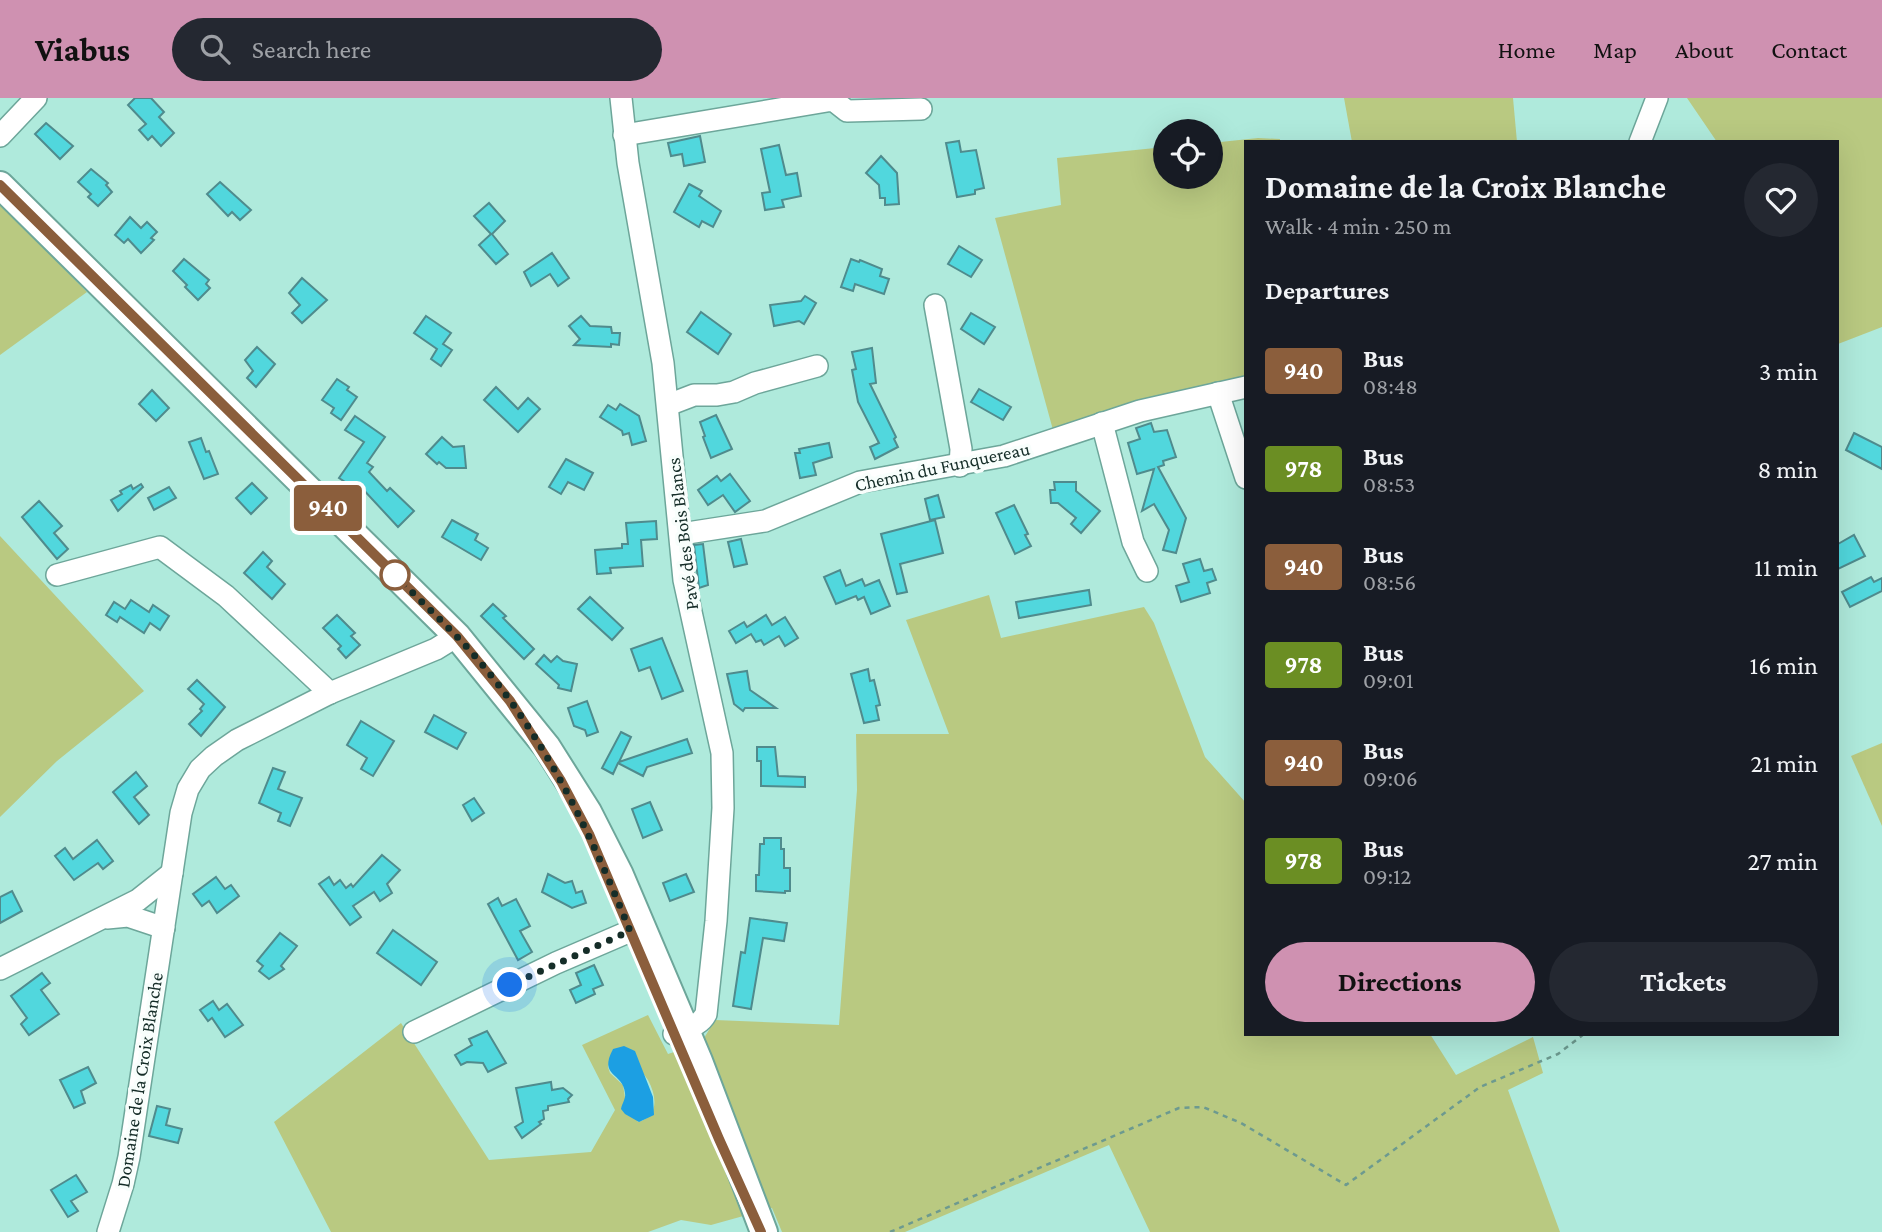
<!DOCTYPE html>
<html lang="en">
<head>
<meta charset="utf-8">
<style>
	body { margin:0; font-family:"Crimson Pro",serif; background:#242831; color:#f1f3f6; height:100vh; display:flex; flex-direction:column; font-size:26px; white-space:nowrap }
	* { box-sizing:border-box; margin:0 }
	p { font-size:23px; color:#9ea1a6 }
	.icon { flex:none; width:38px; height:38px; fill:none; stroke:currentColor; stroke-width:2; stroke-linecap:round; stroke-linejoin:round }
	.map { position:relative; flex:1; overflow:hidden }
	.sheet { position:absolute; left:1244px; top:42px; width:595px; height:896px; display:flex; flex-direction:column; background:#171b24; border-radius:0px; box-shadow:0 7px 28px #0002 }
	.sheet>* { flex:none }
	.badge { padding:0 14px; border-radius:5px; font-size:24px; line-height:46px }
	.controls { position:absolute; left:1153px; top:21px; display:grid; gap:14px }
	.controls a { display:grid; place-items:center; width:70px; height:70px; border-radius:50%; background:#171b24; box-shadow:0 7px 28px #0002; font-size:35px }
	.you { position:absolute; width:35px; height:35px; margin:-18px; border:5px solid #fff; border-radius:50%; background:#1a73e8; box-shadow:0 0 0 10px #1a73e833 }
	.map>.badge { position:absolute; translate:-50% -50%; box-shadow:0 0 0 4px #fff }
	h2 { padding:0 21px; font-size:26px; line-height:63px }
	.round { display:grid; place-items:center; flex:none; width:74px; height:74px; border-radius:37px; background:#242831 }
	.summary { display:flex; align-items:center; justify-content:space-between; height:119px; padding:0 21px }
	h1 { font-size:33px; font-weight:700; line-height:52px }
	.button { display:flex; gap:14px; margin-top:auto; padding:14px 21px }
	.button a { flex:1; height:80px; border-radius:42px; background:#cf91b1; color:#111; font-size:28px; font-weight:700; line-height:80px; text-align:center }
	.button a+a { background:#242831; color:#f1f3f6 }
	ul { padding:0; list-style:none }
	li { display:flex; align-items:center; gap:21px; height:98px; padding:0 21px }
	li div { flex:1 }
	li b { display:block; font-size:26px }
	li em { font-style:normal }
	li .badge { min-width:77px; font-weight:700; text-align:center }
	header { display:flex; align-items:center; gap:42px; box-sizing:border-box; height:98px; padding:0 35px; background:#cf91b1; color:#111 }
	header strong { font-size:33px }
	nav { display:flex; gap:38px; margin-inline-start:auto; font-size:24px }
	.search { width:490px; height:63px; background:#242831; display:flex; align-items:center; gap:18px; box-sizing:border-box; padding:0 24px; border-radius:38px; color:#9ea1a6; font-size:26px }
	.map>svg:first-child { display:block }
	.green { fill:#b9c981; fill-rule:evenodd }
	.water { fill:#1c9fe3 }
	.building { fill:#51d7dd; stroke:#4f8b8d; stroke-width:2 }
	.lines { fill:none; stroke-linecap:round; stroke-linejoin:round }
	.minor-casing { stroke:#6da69a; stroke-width:24 }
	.major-casing { stroke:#6da69a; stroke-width:30 }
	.path { stroke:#6d9a8f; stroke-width:2.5; stroke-dasharray:5 5; stroke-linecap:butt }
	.minor { stroke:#fff; stroke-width:21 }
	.major { stroke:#fff; stroke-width:26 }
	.line-casing { stroke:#fff; stroke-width:16 }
	.line { stroke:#8b5e3c; stroke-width:10 }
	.walk { stroke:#152d28; stroke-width:7; stroke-dasharray:0 12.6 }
	.stop-dot { fill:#fff; stroke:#8b5e3c; stroke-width:3.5 }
	.labels { text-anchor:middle; stroke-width:7; stroke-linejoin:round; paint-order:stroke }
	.street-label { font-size:19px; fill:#152d28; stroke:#f8fefc }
</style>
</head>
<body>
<header>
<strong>Viabus</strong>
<div class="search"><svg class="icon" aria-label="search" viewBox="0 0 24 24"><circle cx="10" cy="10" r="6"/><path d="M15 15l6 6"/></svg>Search here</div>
<nav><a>Home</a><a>Map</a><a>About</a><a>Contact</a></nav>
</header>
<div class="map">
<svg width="1882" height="1134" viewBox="0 0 1882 1134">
	<rect width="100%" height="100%" fill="#afeadc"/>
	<g class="green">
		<polygon points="1344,0 1513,0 1517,44 1352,44"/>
		<polygon points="1687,0 1882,0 1882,229 1838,246 1838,44 1717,44"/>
		<polygon points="1258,40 1280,41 1280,44 1246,44 1246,283 1053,332 995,120 1061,107 1057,60 1165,49 1166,79 1211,79 1211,45"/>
		<polygon points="0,106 87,194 0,257"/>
		<polygon points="0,438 144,593 57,663 0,719"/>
		<path d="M989,497L1001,540L1144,509L1154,525L1205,659L1246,705V936H1430L1456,977L1533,939L1543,975L1508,992L1560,1134H1150L1109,1047L905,1134H782L772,1110L711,1127L681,1122L648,1134H331L274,1024L401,925L489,1062L591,1054L615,1012L582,947L648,917L668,956L701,945L715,922L839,927L857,692L856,636H949L906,522ZM613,951C623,960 642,971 648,982C657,999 659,1018 638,1024L625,1000L623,987L610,975L608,969Z"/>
		<polygon points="1882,645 1882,728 1851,658"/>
	</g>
	<path class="water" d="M624,948L635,953L653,999L654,1017L639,1024L625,1016L621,1011C622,1005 626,1001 625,995C623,974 598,979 613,951Z"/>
	<g class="building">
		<polygon points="135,0 151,0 164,14 159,19 174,35 161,48 152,38 148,42 139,32 146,26 128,7"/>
		<polygon points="46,25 73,48 60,61 35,36"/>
		<polygon points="700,38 705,64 684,68 682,56 671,58 668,45"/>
		<polygon points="959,43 961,54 976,52 984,90 975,92 975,96 957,99 946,45"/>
		<polygon points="779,47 786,77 797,75 801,98 782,102 784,109 765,112 762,95 770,94 761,51"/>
		<polygon points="881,58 897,75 899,106 885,107 885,100 880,100 879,87 866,75"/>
		<polygon points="91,71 108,85 106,87 112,94 98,108 88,99 91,96 78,84"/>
		<polygon points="220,84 251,112 240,122 232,114 228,118 207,96"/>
		<polygon points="689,86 702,93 699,98 721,113 713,129 702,123 699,129 674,114"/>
		<polygon points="489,105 505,123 492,136 508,156 496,166 479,147 491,136 474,118"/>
		<polygon points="130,119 141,130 147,124 157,134 151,140 154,142 141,155 128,141 124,145 115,137"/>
		<polygon points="959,148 982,162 971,179 948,166"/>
		<polygon points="552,155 569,180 558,188 550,176 531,188 524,174"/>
		<polygon points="184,161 209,182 206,186 210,190 198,202 185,189 187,187 173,173"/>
		<polygon points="851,161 859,164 860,162 882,171 880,178 889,181 884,196 855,186 853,193 841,189"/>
		<polygon points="302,180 327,202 302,225 292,215 300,207 289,195"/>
		<polygon points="805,198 816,205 804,226 799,223 774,228 770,207 801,203"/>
		<polygon points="701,214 731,236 718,256 687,234"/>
		<polygon points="971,215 995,229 984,246 961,231"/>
		<polygon points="426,218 451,235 443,246 452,252 441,268 431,261 437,251 414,235"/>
		<polygon points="581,218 590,228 611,229 612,235 620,235 619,247 611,246 611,249 574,247 580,241 569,228"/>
		<polygon points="257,249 275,266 256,289 247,280 253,273 245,262"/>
		<polygon points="872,250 876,285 870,286 896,339 894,341 898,349 875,361 870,349 879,345 858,304 852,272 856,271 852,254"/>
		<polygon points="337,281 349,289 347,292 357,299 341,322 331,315 334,310 322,302"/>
		<polygon points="496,289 518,311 528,300 540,311 518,334 484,302"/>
		<polygon points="979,291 1011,309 1003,322 971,304"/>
		<polygon points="152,292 169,310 156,323 139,306"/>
		<polygon points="620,306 639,318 646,343 632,347 629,335 623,337 622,333 600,319 608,307 616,312"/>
		<polygon points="716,317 732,351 711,360 703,339 705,338 700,324"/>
		<polygon points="355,318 385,339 367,365 373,369 369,374 387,393 390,390 414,413 398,429 360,388 349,401 338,393 345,384 339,380 364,344 345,332"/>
		<polygon points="1151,325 1154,334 1167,332 1176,359 1163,363 1164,367 1158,369 1186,420 1176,455 1163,452 1169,432 1154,406 1142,413 1154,371 1137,376 1128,345 1140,341 1136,330"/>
		<polygon points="1854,335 1882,349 1882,371 1846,352"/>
		<polygon points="442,339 453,349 464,348 466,370 446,370 439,364 437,366 426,356"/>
		<polygon points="201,340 206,354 209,353 218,376 204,381 189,344"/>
		<polygon points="829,345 832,359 813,365 816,377 800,380 795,355 800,355 799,351"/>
		<polygon points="566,361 593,375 584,392 568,384 561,396 549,389"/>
		<polygon points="730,376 750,403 735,414 723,397 708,407 698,392 717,378 721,383"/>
		<polygon points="1054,384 1076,384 1076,393 1100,413 1081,435 1071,426 1076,420 1058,405 1051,405 1050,392 1055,392"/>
		<polygon points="252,385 267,400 251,416 236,400"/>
		<polygon points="141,386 143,389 118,413 111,402 122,396 120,393 131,387 133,391"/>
		<polygon points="169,389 176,400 154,412 148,400"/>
		<polygon points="938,397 944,419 930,422 925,401"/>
		<polygon points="39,403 62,428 54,435 68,451 57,461 22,419"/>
		<polygon points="1014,407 1028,436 1025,437 1031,448 1015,456 996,415"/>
		<polygon points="452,422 478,436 475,442 488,450 481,462 442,439"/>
		<polygon points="935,422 943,455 900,466 907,494 897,496 881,436"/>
		<polygon points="656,423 657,441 641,442 643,468 610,470 611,475 597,476 595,452 622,450 622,446 628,446 626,425"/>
		<polygon points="1854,437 1865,458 1838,471 1838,446"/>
		<polygon points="741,441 747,466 734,469 728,444"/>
		<polygon points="703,446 708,487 699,490 694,447"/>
		<polygon points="263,454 272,463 267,469 285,486 272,501 244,475"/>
		<polygon points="1200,461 1204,473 1212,471 1216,482 1207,485 1210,495 1181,504 1176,488 1189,484 1183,466"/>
		<polygon points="840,472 846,488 862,481 865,488 879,482 890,508 871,516 864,499 858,502 856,498 836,506 824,479"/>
		<polygon points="1871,479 1874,484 1882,480 1882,493 1850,509 1842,494"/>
		<polygon points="1089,492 1091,507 1019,520 1016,504"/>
		<polygon points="590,499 623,530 612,542 578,511"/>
		<polygon points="131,502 149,514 153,507 169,518 160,532 150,525 144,535 120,519 117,524 106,517 114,504 125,511"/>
		<polygon points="493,506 506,518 503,520 534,551 524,561 481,518"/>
		<polygon points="337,517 355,535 351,538 360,547 346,560 338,551 341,548 323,530"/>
		<polygon points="766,517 772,527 785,519 798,540 785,548 779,538 764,547 761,542 756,544 751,536 736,545 729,533 744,524 747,529"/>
		<polygon points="662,540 683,593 662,601 650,569 639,573 631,551"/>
		<polygon points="544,557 551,564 557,558 563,563 577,566 571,593 558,590 559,587 536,566"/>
		<polygon points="868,571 870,583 874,582 880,607 876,608 879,622 864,625 851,576"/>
		<polygon points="747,573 750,592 776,610 745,610 743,613 734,606 727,576"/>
		<polygon points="197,582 225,609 201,638 189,626 202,613 200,611 204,606 188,591"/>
		<polygon points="587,603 598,634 587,638 585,632 574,628 568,610"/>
		<polygon points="434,617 466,635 457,651 425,634"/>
		<polygon points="361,623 394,643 373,678 361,671 367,660 347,647"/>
		<polygon points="621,634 631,639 619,664 687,641 692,655 647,669 643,678 618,665 613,676 602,670"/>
		<polygon points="757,649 775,649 778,678 805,679 805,689 761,688 761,663 757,663"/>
		<polygon points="273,670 285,674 278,691 302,700 290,728 278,723 281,715 259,705"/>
		<polygon points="136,674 147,688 134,699 149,717 139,726 113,694"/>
		<polygon points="474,700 484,715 472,723 463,707"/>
		<polygon points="650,704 662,732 643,740 632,711"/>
		<polygon points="764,740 781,740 781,751 784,751 784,770 790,770 790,793 785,793 785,795 756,793 756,777 759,777 760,746 764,746"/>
		<polygon points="97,742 113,763 103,771 98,765 74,782 55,758 65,750 73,761"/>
		<polygon points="382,757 400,772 387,786 392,795 380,803 374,794 353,808 361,819 350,827 319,786 329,779 334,787 340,782 346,790 351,786 353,789"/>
		<polygon points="548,776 565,785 572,783 576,795 582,793 586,805 572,810 542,794"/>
		<polygon points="686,776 694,794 670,803 663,785"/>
		<polygon points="216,779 225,791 231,787 239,798 217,815 209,803 202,808 193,796"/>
		<polygon points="12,793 22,813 0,825 0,799"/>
		<polygon points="498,800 502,808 516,801 530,828 520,833 532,854 518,862 488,806"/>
		<polygon points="750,820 787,825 784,843 763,840 751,911 733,908 741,854 745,855"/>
		<polygon points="393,832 437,864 421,887 377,855"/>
		<polygon points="280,835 297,848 281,868 284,871 269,881 259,873 263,868 257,863"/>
		<polygon points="594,867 603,887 593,891 595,896 576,905 570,892 581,887 576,875"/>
		<polygon points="42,875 50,885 41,892 59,916 29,937 21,926 27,920 11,898"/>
		<polygon points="213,903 219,912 227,906 243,927 225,939 212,920 208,923 200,912"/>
		<polygon points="487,933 506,965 488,974 483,965 467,964 461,967 455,957 472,947 469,941"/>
		<polygon points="88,969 96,985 81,993 85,1005 74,1010 60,982"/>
		<polygon points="551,984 552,992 563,990 572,997 568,1001 569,1004 548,1008 548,1012 543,1013 544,1021 539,1024 541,1026 522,1040 515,1029 523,1024 516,990"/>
		<polygon points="157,1008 170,1011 166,1027 182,1031 178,1045 149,1038"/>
		<polygon points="76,1077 87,1094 71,1103 78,1113 68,1119 51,1092"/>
	</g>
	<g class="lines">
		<defs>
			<g id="minor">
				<path d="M621,0L628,65L663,265L684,482L722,655L723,710L716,823L706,916C700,928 685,931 674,936"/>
				<polyline points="624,37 833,2 847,13 921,11"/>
				<polyline points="0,38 36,0"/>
				<polyline points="1640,44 1657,0"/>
				<polyline points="935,207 961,351 960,368"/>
				<polyline points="1218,295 1246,380"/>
				<polyline points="668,307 694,297 717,297 734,294 755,285 817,268"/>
				<polyline points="1102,325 1133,444 1147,473"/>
				<polyline points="681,436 765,423 860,384 1004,358 1140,313 1246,289"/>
				<polyline points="57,477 160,449 226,498 330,595"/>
				<polyline points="107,820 128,818 164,830"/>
				<polyline points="0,871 138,802 172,775"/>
				<polyline points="414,934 556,865 642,828"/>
				<polyline points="108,1134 123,1086 129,1059 181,715 188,691 200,671 214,658 237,642 330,595 436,551 457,538"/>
			</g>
			<polyline id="major" points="0,87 457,538 547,649 588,714 620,777 699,963 764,1134"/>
		</defs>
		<use href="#minor" class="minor-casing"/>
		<use href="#major" class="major-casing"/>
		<polyline class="path" points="890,1134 1179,1010 1203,1009 1241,1025 1346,1087 1480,989 1558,956 1584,936"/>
		<use href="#minor" class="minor"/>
		<use href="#major" class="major"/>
	</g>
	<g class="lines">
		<defs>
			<polyline id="line" points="0,87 457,538 510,603 561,683 589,736 719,1041 761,1134"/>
		</defs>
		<use href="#line" class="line-casing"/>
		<use href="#line" class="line"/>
		<path class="walk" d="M395,477C423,506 454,533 480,564C547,643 592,738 630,833L510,887"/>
	</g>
	<circle class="stop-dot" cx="395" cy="477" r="14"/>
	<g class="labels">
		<g class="street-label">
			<text transform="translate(942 368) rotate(-12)" y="7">Chemin du Funquereau</text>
			<text transform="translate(682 436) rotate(-97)" y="7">Pavé des Bois Blancs</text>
			<text transform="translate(139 982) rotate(-81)" y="7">Domaine de la Croix Blanche</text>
		</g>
	</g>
</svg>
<div class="controls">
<a><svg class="icon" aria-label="locate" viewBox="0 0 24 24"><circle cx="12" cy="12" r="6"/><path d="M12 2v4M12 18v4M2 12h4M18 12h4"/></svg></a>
</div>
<div class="you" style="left:510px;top:887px"></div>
<b class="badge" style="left:328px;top:410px;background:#8b5e3c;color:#fff">940</b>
<section class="sheet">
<div class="summary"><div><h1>Domaine de la Croix Blanche</h1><p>Walk · 4 min · 250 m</p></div><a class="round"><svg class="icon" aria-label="heart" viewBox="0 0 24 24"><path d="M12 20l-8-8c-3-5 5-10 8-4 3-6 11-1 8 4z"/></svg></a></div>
<h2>Departures</h2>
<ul>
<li><span class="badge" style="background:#8b5e3c;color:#fff">940</span><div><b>Bus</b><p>08:48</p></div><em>3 min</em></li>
<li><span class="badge" style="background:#6b8e23;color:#fff">978</span><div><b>Bus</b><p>08:53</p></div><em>8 min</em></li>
<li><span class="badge" style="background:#8b5e3c;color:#fff">940</span><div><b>Bus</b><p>08:56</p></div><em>11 min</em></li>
<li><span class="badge" style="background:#6b8e23;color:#fff">978</span><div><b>Bus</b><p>09:01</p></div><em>16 min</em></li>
<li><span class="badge" style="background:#8b5e3c;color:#fff">940</span><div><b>Bus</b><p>09:06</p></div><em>21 min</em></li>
<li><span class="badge" style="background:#6b8e23;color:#fff">978</span><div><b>Bus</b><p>09:12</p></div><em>27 min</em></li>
</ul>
<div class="button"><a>Directions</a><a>Tickets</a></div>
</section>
</div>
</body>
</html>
